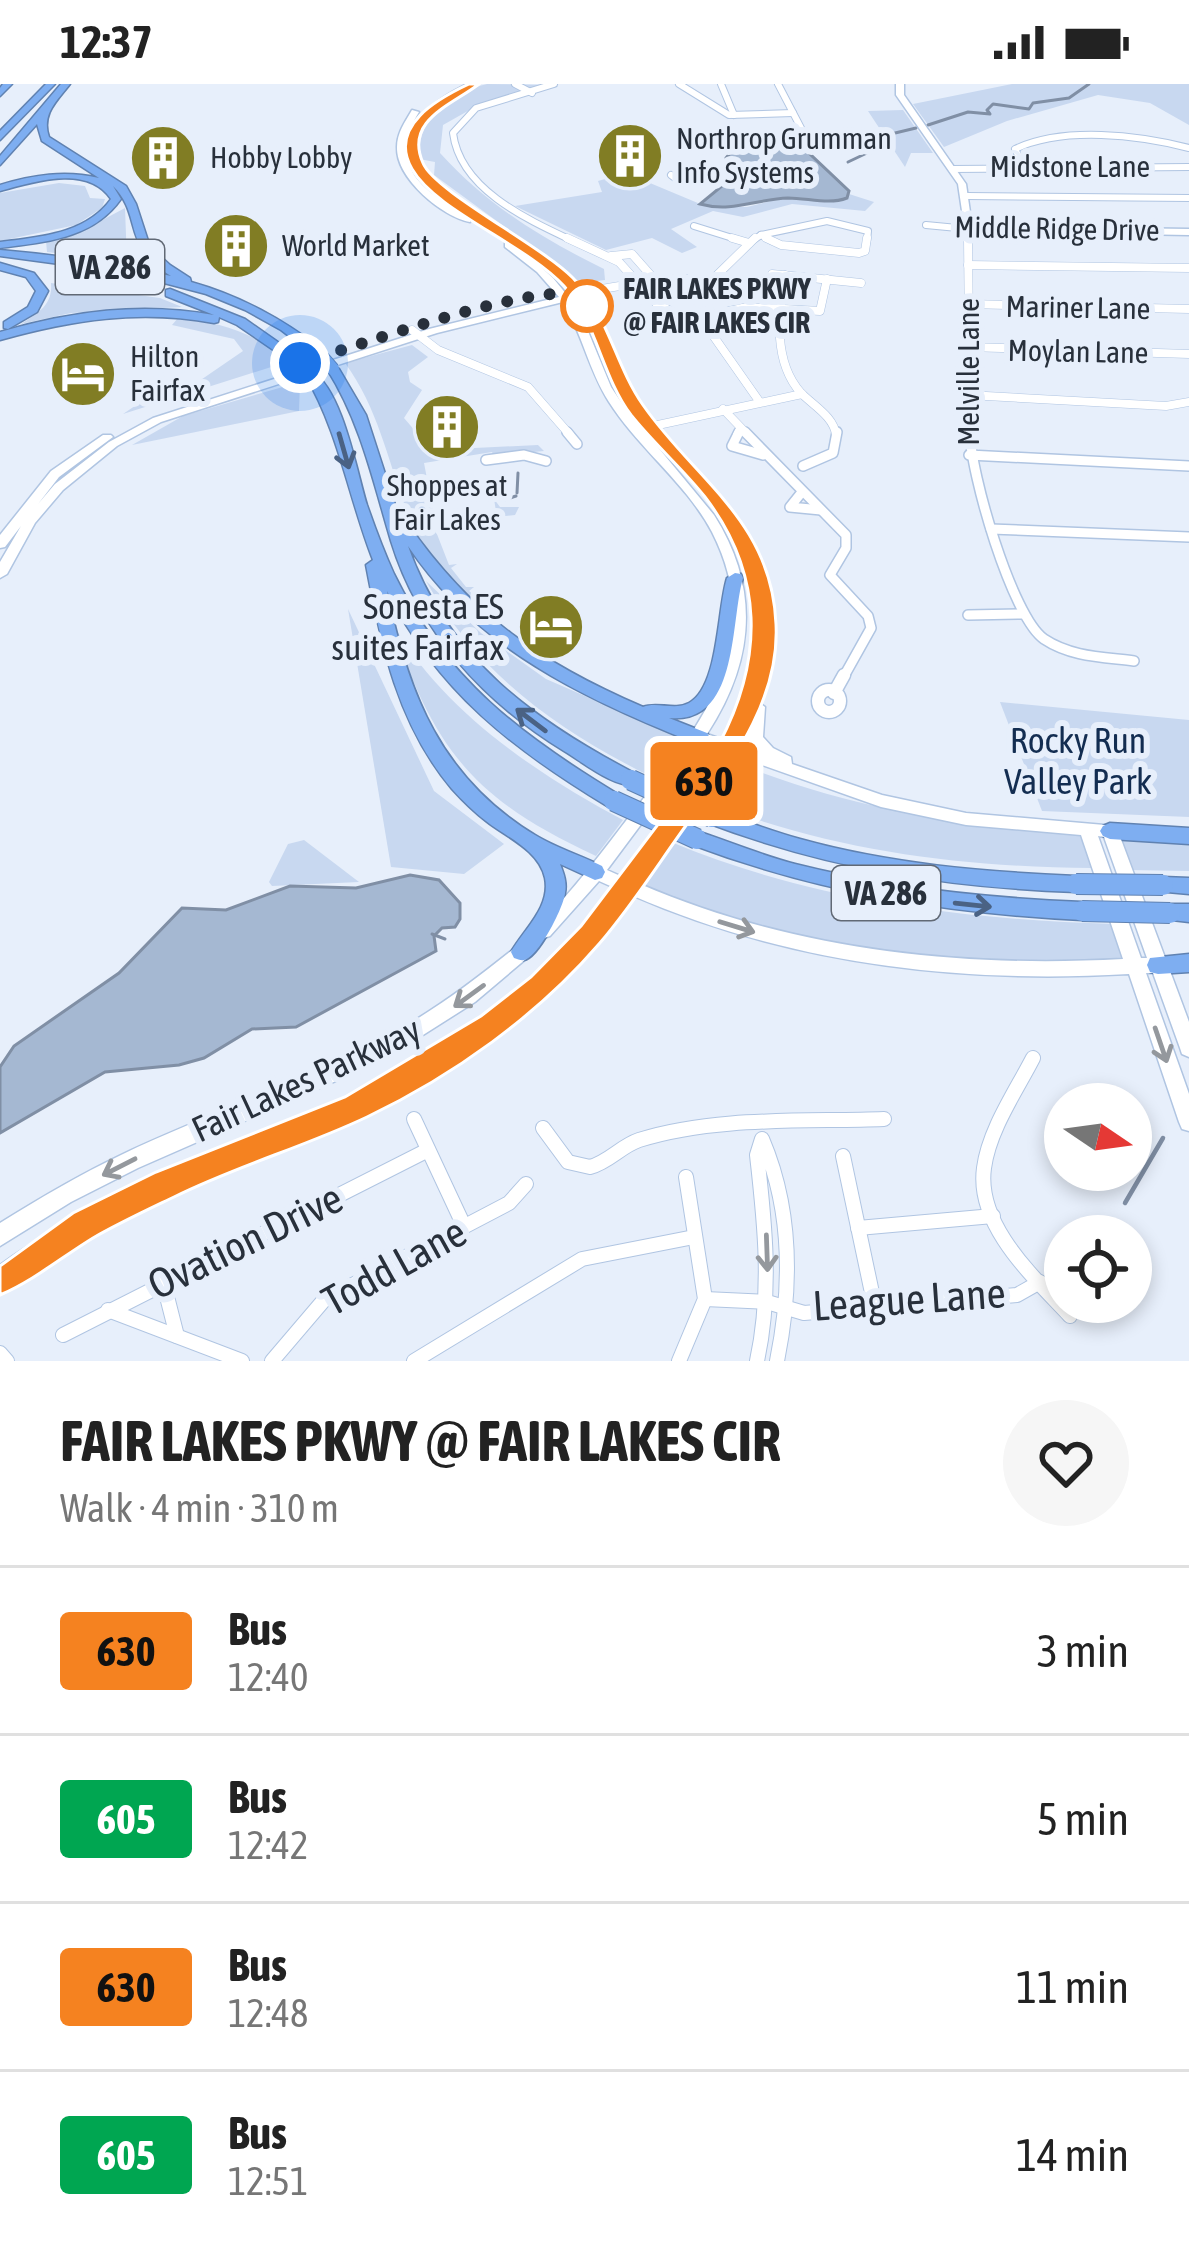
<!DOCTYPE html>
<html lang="en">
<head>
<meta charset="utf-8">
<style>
	body { margin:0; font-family:"Asap Condensed",sans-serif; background:#f6f6f6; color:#222; height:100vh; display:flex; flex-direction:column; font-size:45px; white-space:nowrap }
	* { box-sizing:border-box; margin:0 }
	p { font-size:39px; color:#767676 }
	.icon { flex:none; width:66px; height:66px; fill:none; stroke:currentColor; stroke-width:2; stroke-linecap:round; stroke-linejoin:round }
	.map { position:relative; height:1277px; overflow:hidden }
	.panel { display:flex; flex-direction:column; background:#fff; flex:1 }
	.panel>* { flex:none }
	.badge { padding:0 24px; border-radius:9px; font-size:42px; line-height:78px }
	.needle { width:78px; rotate:103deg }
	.buttons { position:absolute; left:1044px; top:999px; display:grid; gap:24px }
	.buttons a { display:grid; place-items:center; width:108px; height:108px; border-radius:50%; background:#fff; box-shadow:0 6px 18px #0003; font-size:60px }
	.you { position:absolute; width:60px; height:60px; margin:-30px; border:9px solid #fff; border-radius:50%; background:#1a73e8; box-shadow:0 0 0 18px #1a73e833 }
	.map>.badge { position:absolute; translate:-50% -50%; box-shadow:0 0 0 6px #fff }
	.round { display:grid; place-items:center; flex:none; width:126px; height:126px; border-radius:63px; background:#f6f6f6 }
	.head { display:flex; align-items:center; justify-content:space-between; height:204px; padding:0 60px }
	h1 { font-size:57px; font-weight:700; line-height:90px }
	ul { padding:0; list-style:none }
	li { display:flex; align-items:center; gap:36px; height:168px; padding:0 60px; border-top:3px solid #e0e0e0 }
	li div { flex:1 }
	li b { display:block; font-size:45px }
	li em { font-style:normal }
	li .badge { min-width:132px; font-weight:700; text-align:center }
	.status { display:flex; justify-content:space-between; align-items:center; height:84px; padding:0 60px; background:#fff; direction:ltr }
	.status svg { height:33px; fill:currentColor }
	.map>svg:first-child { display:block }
	.green { fill:#c8d8f0 }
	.water { fill:#a5b8d2; stroke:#808fa5; stroke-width:3 }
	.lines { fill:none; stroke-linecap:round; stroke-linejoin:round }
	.stream-far1 { stroke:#808fa5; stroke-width:3 }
	.stream { stroke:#808fa5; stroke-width:4.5 }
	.street-far4-casing { stroke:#b0c5e2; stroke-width:8 }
	.street-far3-casing { stroke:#b0c5e2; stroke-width:9 }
	.street-far2-casing { stroke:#b0c5e2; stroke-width:12 }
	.street-far1-casing { stroke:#b0c5e2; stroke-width:15 }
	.street-casing { stroke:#b0c5e2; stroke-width:16 }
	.secondary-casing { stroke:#b0c5e2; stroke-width:3 }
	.highway-casing { stroke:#6082b1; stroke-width:3 }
	.street-far4 { stroke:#fff; stroke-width:6 }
	.street-far3 { stroke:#fff; stroke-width:8 }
	.street-far2 { stroke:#fff; stroke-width:9 }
	.street-far1 { stroke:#fff; stroke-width:12 }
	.street { stroke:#fff; stroke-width:14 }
	.secondary { fill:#fff; fill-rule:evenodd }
	.highway { fill:#7eaef1; fill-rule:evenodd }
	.highway-bridge-far1-casing { stroke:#6082b1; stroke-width:14; stroke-linecap:butt }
	.highway-bridge-casing { stroke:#6082b1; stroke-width:22; stroke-linecap:butt }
	.highway-bridge-far1 { stroke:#7eaef1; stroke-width:12 }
	.highway-bridge { stroke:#7eaef1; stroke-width:20 }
	.oneway { stroke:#4a6284 }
	.oneway2 { stroke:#94989d }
	.line { fill:#f58220; stroke:#fff; stroke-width:3 }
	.walk { stroke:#28303b; stroke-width:12; stroke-dasharray:0 21.6 }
	.stop-dot { fill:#fff; stroke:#f58220; stroke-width:6 }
	.labels { text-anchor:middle; stroke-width:12; stroke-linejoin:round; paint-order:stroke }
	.far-poi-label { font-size:30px; fill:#28303b; stroke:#e7effb; text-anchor:start }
	.far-street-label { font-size:30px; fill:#28303b; stroke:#e7effb }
	.far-stop-label { font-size:30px; font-weight:bold; fill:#28303b; stroke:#e7effb; text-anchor:start }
	.shield { fill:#e7effb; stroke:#616975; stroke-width:3 }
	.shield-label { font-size:33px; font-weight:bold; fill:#28303b }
	.poi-label { font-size:36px; fill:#28303b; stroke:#e7effb; text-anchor:end }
	.park-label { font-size:36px; fill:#132d51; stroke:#e7effb }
	.street-label { font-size:36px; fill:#28303b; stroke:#e7effb }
	.near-street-label { font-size:42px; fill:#28303b; stroke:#e7effb }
</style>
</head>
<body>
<div class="status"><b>12:37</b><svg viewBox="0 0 49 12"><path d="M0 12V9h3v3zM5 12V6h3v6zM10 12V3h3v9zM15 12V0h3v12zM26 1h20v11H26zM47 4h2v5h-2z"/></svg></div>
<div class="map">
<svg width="1189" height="1277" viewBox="0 0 1189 1277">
	<rect width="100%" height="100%" fill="#e7effb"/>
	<g class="green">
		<path d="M487,0L553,1L482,19L443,41L440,69C487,121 541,154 604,185L605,196L581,199L434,91L435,78L419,75C417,34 449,9 487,0Z"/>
		<polygon points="1012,0 1189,0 1189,41 1150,19 1098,11 1007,37 944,63 913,20"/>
		<polygon points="903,26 933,69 911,69 905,83 868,27"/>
		<polygon points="626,89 705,122 747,123 782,114 832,118 849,110 874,118 865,127 792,120 743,133 713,127 671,145 697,163 682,169 652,154 606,166 515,122 602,108 598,97"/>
		<polygon points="59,99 85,102 90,114 105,115 102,124 76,141 0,157 0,109"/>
		<polygon points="125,124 127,178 47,168 46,157 78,149"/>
		<path d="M51,199L160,214L182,223L71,229L21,240C38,229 53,221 51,199Z"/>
		<path d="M178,234C222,238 255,250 290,277L123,330L154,309L192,302L243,267L234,255L172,241Z"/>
		<path d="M412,261L428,273L408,288L410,298L422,306L404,334L423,356L419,359L434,366L538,361L544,367L494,372L492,368L424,379L435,436L496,427L494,415L500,423H519L515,431L442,439L435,445L449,481L457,480L451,484L466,503H474L469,507L492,525L506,526L492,539C468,513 434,486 418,453C390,394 384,332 345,279Z"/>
		<polygon points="300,298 299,327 132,361 183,332"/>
		<path d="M426,497L481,549L546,595L686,656L656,695C561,649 478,591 426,497Z"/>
		<polygon points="348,525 434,707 504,760 464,790 391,783"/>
		<path d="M389,533C438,624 535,689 623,736L596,772C469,713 434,664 389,533Z"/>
		<polygon points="1000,618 1189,636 1189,733 1042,727"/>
		<path d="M729,676C851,726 951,739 1080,750L1092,784C956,783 827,766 700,715Z"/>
		<polygon points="1120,754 1189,760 1189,787 1128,786"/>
		<polygon points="304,756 359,798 272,802 269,798 288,760"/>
		<path d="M671,758C813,817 961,835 1113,840L1125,875L1063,880L901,873L731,837L642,801Z"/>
	</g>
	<g class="water">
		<path d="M785,54L795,56L849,107L847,114C829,121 808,114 788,114C757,115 732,129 700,120L722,102L726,74L732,67Z"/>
		<polygon points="410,791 439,796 460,819 460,835 455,843 442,844 434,852 436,867 296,943 252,945 204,974 179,981 105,988 0,1049 0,983 14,962 119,889 182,824 226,826 290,802 356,804"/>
	</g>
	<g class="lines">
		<g class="stream-far1">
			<polyline points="928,41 968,28 990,30 987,26 993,20 1029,25 1033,19 1069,14 1089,0"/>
			<polyline points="848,78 867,69 870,55 916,44"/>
			<polyline points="517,409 518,389"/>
			<polyline points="504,416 516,412"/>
			<polyline points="432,850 445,855"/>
		</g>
		<polyline class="stream" points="1125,1119 1163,1054"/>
		<defs>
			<g id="street-far4">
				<polyline points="515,0 532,9"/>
				<path d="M554,0L476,24L453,49C460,105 526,135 573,157"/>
				<polyline points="679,0 729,31 793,29"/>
				<polyline points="721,0 734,31"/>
				<polyline points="778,0 801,44"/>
				<path d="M1024,83L1015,65C1064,42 1138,51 1189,64"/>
				<polyline points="952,85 1189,83"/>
				<polyline points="671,91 679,97"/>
				<polyline points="967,112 1189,114"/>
				<polyline points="926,141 968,145 968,157"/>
				<polyline points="694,142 742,157"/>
				<polyline points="761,151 772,157"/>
				<polyline points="761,151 827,137 868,147 867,157"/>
				<polyline points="752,157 761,151"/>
			</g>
			<g id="street-far3">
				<polyline points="567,154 619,178 656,219 712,250 759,317"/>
				<polyline points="732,154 749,159"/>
				<polyline points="766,154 781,161 859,169 865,167 867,154"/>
				<polyline points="968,154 970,351"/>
				<polyline points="611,172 632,170 655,196"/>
				<polyline points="968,181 1189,184"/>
				<polyline points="772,190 861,199"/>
				<path d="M785,191C778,229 773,278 801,309C814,322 834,333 836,351"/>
				<polyline points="578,209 655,196 714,194 755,154"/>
				<polyline points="968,220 1189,225"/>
				<polyline points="690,236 747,223 820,227 827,195"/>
				<polyline points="412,246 438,266 528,303 570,351"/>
				<polyline points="968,263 1189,270"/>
				<polyline points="968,311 1166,322 1189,318"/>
				<polyline points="723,325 748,351"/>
				<polyline points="644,344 802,310"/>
				<polyline points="737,351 740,345"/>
			</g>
			<g id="street-far2">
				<polyline points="567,348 577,360"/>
				<polyline points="739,348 732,362 763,371"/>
				<polyline points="745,348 846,451 846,464 830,491 868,532 871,544 843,594"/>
				<path d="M970,348C970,388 1012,533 1044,555C1071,573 1103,573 1134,577"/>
				<polyline points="969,371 1189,382"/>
				<polyline points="486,376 524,371 546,377"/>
				<polyline points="803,382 833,369 837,348"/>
				<polyline points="802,408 790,423 821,426"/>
				<polyline points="991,445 1189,453"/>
				<polyline points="968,531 1022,530"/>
			</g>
			<g id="street-far1">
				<circle cx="829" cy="617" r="11"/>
				<polyline points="834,609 844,591"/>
			</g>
			<g id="street">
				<path d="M1033,974C1016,1007 989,1046 984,1084C976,1142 1035,1194 1070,1232"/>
				<polyline points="414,1035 464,1142"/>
				<path d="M543,1044L568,1078L590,1083C609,1078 621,1062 639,1056C715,1032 805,1038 884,1035"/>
				<polyline points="843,1072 875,1223"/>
				<polyline points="858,1144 993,1132"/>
				<polyline points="163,1197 177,1252"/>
				<polyline points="705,1215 767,1218 804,1229 1017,1211 1040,1198"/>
				<polyline points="108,1226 242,1277"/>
				<polyline points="63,1251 428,1066"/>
				<polyline points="0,1269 7,1277"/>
				<polyline points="272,1277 324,1216 509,1119 526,1100"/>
				<polyline points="414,1277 582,1175 694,1153"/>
				<polyline points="679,1277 705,1215 686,1093"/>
				<path d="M757,1277C772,1207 765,1141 757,1071L762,1055C792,1125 792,1203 777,1277"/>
			</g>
			<g id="secondary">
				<path d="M467,0H477C453,15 407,33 416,71C428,115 530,157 564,189C602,224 609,275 636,316C660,352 691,381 719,413C770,476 784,541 758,618L765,623L763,653L773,664L791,673L792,680L882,711L966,729L1116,742L1189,938V973L1182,970L1180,964L1153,889H1146L1189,1010V1047L1182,1045L1179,1038L1129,890C958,900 789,880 631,811C557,912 458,986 344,1038C268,1072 190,1100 114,1135L77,1155L0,1205V1181C90,1116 194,1082 296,1039C421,987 534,914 617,805L599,797L550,852L544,854L538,852L535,847L538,842C573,807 602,768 632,729C699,645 769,559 712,448C686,399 639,365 609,318C589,287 582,249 563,218L437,249L161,338L117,362L63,406L35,439L7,490L0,494V478L21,442L5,463L0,464V451L51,387L103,351H111L113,353L59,393L38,420L55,400L109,358L153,334L429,245L559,213L537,188L505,163V159L509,158C439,114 345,61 467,0ZM523,167L561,196L573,211H567L553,194ZM575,213C597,247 605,287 627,320C657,363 697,397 726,440C772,507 764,589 724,656L707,650C754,578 761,505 714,431L623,321L611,303L585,240L571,216ZM749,638L747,655L759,668L737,661ZM701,660L718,666L625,794L607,786ZM731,670L881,723L966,741L1081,751L1123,875C958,884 793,866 640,800ZM1098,752L1104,753L1147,874H1141Z"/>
				<polygon points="896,0 904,0 904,11 966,100 972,142 1189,145 1189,151 965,147 958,100 896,11"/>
				<path d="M412,26L419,28C385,83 425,108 470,134V138C443,133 396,95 397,63C397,49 405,38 412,26Z"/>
				<path d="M527,856L533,859L536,864L533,869L475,918L412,958L345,993L138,1084L71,1118L0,1162V1139C40,1114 79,1091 121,1071C213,1027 312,996 400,945C444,920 482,890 521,859Z"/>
			</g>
			<g id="highway">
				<polygon points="3,0 12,0 0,12 0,4"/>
				<polygon points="46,0 55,0 0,56 0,47"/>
				<path d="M61,0H70C57,17 41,30 49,53L126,102L136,120L150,163L170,181L190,194L191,198C241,212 282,235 323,266V272H315L281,246L245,226L206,210L126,189L0,172V166C58,171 114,179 171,192C121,162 143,132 113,102L121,115C93,155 45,158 0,164V158C39,153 86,150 111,115C87,80 34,98 0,107V101C33,91 65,86 99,94L42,57L37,40L0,81V72Z"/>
				<polygon points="0,179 34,189 48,207 37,228 8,245 4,244 4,238 28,223 36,207 26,193 0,186"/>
				<path d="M170,205L245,235L302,275L291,278L237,241L219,233L218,238L214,239C139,225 72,236 0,256V248C71,227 141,218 214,231L166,212V206Z"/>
				<path d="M333,281L339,285L366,331L401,439L408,440C472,532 541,579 643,623C657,617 674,627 689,619C719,603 717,526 727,494L735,489L741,490L743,494C730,539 739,641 669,634L707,649L710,654L707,659H695C584,615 476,564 408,462C448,576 535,637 638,691L640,696L638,701C615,705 584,679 564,667C484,618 419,548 391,457C373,397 361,339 327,285Z"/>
				<path d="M312,287C343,308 356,385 367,421C375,444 384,468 394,490C445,595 523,653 621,712L624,717L621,722H607C513,665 438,608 387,507C408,610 441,694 535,751C556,764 580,771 602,782L605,788L602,794L595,796L560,780C564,790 567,799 565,809C564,823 538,874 524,876C521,877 518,875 514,874L511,868C524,845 551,823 545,794C539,766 506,753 486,737C474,728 462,716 452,705C398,641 381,561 366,481L373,476C349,415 339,348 305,291Z"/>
				<path d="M712,726C741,735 770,747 800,755C890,780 983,788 1076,792L1083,794L1086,800L1083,806L1076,808C945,803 828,785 705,738L702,733L705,728Z"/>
				<polygon points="1110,739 1189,744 1189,760 1110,755 1103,752 1100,747 1103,742"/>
				<path d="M697,747C730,758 761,771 795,780C889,804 985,814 1082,818L1089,821L1092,827L1089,833L1082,836C944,829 820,809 690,760L687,755L690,750Z"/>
				<polygon points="1163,793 1189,794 1189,810 1156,807 1153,801 1156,795"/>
				<polygon points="1170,820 1189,820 1189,838 1163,835 1160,829 1163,823"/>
				<polygon points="1189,870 1189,888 1158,890 1150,888 1147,881 1150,874"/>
			</g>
		</defs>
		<use href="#street-far4" class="street-far4-casing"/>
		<use href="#street-far3" class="street-far3-casing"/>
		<use href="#street-far2" class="street-far2-casing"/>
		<use href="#street-far1" class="street-far1-casing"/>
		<use href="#street" class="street-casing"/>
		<use href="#secondary" class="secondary-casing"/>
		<use href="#highway" class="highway-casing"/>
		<use href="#street-far4" class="street-far4"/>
		<use href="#street-far3" class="street-far3"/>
		<use href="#street-far2" class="street-far2"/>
		<use href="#street-far1" class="street-far1"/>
		<use href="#street" class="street"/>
		<use href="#secondary" class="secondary"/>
		<use href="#highway" class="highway"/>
		<defs>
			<g id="highway-bridge-far1">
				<polyline points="319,269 333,285"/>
				<polyline points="296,275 312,291"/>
			</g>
			<g id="highway-bridge">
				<polyline points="631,696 712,733"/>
				<polyline points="614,717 697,755"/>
				<polyline points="1076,800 1163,801"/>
				<polyline points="1082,827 1170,829"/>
			</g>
		</defs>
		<use href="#highway-bridge-far1" class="highway-bridge-far1-casing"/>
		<use href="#highway-bridge" class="highway-bridge-casing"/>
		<use href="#highway-bridge-far1" class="highway-bridge-far1"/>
		<use href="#highway-bridge" class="highway-bridge"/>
	</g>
	<defs><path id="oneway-shaft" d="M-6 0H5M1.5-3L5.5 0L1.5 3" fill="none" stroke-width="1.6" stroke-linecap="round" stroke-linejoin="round" transform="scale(3)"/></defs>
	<g class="oneway">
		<use href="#oneway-shaft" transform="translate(344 367) rotate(74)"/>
		<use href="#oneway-shaft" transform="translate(531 636) rotate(-143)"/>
		<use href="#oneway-shaft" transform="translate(973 821) rotate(6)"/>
	</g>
	<g class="oneway2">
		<use href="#oneway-shaft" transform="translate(737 843) rotate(17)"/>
		<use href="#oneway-shaft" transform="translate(469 912) rotate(144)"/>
		<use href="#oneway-shaft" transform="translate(1161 961) rotate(71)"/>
		<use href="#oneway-shaft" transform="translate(119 1083) rotate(153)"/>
		<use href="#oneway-shaft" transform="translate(767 1169) rotate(88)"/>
	</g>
	<path class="line" d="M469,0H479C452,21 404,36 423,79C434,107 542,162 573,194C608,230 615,281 643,321C695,396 772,437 776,540C780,616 732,678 690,736C660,777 632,822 599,860C537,932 453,992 367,1033C304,1063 236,1082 174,1113C147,1126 119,1139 93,1154C62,1173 33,1197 0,1211V1182L73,1129L156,1088L345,1013L481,932L531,893L581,842L719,660C764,575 764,490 705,413C682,384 654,360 631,331C601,291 597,238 564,202C525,160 436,127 412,85C387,42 439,14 469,0Z"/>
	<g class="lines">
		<path class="walk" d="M300,279C372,258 508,206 578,209L587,222"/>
	</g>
	<defs>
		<symbol id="building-disc" viewBox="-11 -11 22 22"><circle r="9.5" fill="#817d24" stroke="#e7effb"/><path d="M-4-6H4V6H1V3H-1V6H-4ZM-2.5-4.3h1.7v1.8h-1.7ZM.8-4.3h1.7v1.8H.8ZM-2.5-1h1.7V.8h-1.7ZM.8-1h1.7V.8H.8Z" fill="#fff"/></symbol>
		<symbol id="hotel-disc" viewBox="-11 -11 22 22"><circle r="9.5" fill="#817d24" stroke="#e7effb"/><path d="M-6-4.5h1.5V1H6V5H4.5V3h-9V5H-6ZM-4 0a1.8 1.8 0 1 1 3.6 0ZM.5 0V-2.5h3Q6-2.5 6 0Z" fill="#fff"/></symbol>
	</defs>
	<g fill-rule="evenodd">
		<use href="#building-disc" x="592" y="34" width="76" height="76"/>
		<use href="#building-disc" x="125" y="36" width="76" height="76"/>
		<use href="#building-disc" x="198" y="124" width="76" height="76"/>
		<use href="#hotel-disc" x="45" y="252" width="76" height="76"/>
		<use href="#building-disc" x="409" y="305" width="76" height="76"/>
		<use href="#hotel-disc" x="513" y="505" width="76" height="76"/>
	</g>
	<circle class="stop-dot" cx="587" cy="222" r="24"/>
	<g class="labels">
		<g class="far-poi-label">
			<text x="676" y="65">Northrop Grumman<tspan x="676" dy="34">Info Systems</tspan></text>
			<text x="210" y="84">Hobby Lobby</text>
			<text x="282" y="172">World Market</text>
			<text x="130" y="283">Hilton<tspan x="130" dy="34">Fairfax</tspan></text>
			<text x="447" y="412" text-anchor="middle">Shoppes at<tspan x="447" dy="34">Fair Lakes</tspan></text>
		</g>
		<g class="far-street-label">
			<text x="1070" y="93">Midstone Lane</text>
			<text transform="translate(1057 145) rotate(1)" y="10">Middle Ridge Drive</text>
			<text transform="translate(1078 224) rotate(1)" y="10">Mariner Lane</text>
			<text transform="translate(1078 268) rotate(1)" y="10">Moylan Lane</text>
			<text transform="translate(969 288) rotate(-90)" y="10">Melville Lane</text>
		</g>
		<g class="far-stop-label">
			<text x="623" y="215">FAIR LAKES PKWY<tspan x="623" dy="34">@ FAIR LAKES CIR</tspan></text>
		</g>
		<g class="shield">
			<rect x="56" y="156" width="108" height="54" rx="9"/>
			<rect x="832" y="782" width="108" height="54" rx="9"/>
		</g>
		<g class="shield-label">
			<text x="110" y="195">VA 286</text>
			<text x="886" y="821">VA 286</text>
		</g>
		<g class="poi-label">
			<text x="504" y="535">Sonesta ES<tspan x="504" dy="41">suites Fairfax</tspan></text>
		</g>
		<g class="park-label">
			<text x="1078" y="669">Rocky Run<tspan x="1078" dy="41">Valley Park</tspan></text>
		</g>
		<g class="street-label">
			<text transform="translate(306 995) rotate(-25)" y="13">Fair Lakes Parkway</text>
		</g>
		<g class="near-street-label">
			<text transform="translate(245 1157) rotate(-26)" y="15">Ovation Drive</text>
			<text transform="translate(394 1182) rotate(-29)" y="15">Todd Lane</text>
			<text transform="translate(909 1215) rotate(-4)" y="15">League Lane</text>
		</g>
	</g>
</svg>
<div class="buttons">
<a><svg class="needle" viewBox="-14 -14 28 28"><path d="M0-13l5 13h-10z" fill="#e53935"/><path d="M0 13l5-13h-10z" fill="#767676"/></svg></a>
<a><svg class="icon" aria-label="locate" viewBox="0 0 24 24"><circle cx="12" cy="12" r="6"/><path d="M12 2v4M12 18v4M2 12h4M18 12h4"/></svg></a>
</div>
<div class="you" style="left:300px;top:279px"></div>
<b class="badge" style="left:704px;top:697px;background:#f58220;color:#111">630</b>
</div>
<section class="panel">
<div class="head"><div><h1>FAIR LAKES PKWY @ FAIR LAKES CIR</h1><p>Walk · 4 min · 310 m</p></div><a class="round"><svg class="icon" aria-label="heart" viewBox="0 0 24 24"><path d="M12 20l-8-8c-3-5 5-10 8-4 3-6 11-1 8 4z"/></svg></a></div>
<ul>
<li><span class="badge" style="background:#f58220;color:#111">630</span><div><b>Bus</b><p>12:40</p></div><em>3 min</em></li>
<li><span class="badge" style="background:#00a651;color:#fff">605</span><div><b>Bus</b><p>12:42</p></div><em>5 min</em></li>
<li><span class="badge" style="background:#f58220;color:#111">630</span><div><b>Bus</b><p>12:48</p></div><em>11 min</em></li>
<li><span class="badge" style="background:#00a651;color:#fff">605</span><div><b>Bus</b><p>12:51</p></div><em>14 min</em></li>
</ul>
</section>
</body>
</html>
